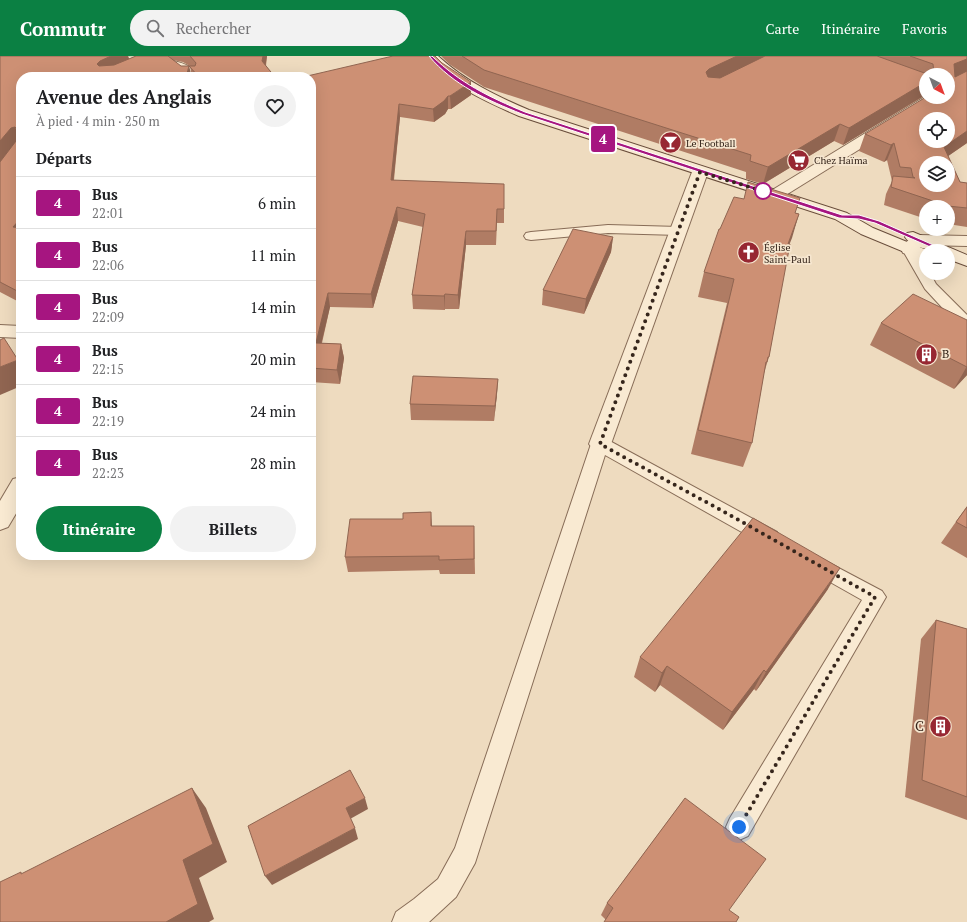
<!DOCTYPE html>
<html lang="fr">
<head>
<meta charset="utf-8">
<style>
	body { margin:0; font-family:"PT Serif",serif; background:#f2f2f2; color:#202124; height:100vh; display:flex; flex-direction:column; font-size:15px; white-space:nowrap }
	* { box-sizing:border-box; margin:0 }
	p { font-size:13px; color:#757577 }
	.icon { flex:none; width:22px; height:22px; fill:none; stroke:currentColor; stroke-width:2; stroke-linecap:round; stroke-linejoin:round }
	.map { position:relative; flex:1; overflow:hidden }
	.drawer { position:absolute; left:16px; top:16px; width:300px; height:488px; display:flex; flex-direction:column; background:#fff; border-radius:16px; box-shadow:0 4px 16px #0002 }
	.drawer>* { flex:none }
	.badge { padding:0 8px; border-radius:3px; font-size:14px; line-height:26px }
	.needle { width:26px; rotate:139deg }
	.fabs { position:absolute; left:919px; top:12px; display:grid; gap:8px }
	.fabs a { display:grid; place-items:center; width:36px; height:36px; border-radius:50%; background:#fff; box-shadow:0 4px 16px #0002; font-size:20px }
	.you { position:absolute; width:20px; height:20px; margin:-10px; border:3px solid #fff; border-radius:50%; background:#1a73e8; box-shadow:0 0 0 6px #1a73e833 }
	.map>.badge { position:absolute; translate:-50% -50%; box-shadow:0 0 0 2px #fff }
	h2 { padding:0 20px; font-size:15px; line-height:36px }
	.round { display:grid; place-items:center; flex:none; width:42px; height:42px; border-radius:21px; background:#f2f2f2 }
	.summary { display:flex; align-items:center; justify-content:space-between; height:68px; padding:0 20px }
	h1 { font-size:19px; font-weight:700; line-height:30px }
	.button { display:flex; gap:8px; margin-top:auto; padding:8px 20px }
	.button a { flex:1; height:46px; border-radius:24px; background:#0b8043; color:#fff; font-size:16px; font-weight:700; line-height:46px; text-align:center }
	.button a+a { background:#f2f2f2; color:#202124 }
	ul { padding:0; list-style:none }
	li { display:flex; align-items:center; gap:12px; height:52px; padding:0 20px; border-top:1px solid #e0e0e0 }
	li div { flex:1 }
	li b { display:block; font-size:15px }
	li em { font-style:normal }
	li .badge { min-width:44px; font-weight:700; text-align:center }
	header { display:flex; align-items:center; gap:24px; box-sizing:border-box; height:56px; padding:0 20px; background:#0b8043; color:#fff }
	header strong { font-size:19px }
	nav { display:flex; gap:22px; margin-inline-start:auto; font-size:14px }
	.search { width:280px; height:36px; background:#f2f2f2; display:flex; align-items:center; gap:10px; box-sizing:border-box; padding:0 14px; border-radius:22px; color:#757577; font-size:15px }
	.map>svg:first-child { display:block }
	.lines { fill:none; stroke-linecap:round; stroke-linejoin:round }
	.lane-casing { stroke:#876c57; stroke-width:2 }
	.street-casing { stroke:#876c57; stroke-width:2 }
	.secondary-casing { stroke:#694d3b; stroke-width:2 }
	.lane { fill:#f9ead2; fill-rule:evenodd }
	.street { fill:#f9ead2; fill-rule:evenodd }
	.secondary { fill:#f9ead2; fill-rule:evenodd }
	.wall { fill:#b07c64 }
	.shaded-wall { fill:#906551 }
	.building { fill:#cd9074; stroke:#906551; fill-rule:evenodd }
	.line { fill:#a61580; stroke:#fff }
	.walk { stroke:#36261c; stroke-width:4; stroke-dasharray:0 7.2 }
	.stop-dot { fill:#fff; stroke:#a61580; stroke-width:2 }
	.labels { text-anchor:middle; stroke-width:3.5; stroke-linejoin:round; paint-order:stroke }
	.far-poi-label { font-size:10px; fill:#36261c; stroke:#f6e6cf; text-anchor:start }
	.poi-label { font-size:12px; fill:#36261c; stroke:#f6e6cf; text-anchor:start }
	.near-poi-label { font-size:14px; fill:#36261c; stroke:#f6e6cf; text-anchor:end }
</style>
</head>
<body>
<header>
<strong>Commutr</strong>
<div class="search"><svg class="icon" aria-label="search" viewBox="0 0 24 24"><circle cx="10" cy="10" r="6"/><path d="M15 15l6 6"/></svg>Rechercher</div>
<nav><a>Carte</a><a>Itinéraire</a><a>Favoris</a></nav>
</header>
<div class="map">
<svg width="967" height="866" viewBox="0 0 967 866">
	<rect width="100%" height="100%" fill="#eedbbf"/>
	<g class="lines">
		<defs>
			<g id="lane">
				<polygon points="608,169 679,171 684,172 686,175 684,178 679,179 608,177 531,184 526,183 524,180 526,177 531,176"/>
				<path d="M909,189L914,190C920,198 926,207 926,217H930L936,228L967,259V273L961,272L925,233L902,193L904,190Z"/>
				<polygon points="600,381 606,383 777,476 780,482 777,488 770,490 763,488 605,399 475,807 456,841 429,866 392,866 396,856 414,843 438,823 455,792 591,388 594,383"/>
				<polygon points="814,499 882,535 886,541 748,780 739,784 730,780 726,771 730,762 862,544 807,513 804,507 807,501"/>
			</g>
			<g id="street">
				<path d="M109,0C132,0 172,0 190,11C193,13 195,18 198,21H184C173,3 135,5 115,4L111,3Z"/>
				<polygon points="926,40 941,41 939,44 781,142 775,144 769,142 767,139 769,136"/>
				<polygon points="700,111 705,113 708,116 611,388 607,393 600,396 593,393 589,388 692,116 695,113"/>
				<path d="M919,179L967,180V190L923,189C916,195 913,199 903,197L901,193C905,186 911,181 919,179Z"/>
				<polygon points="0,269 21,270 21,282 0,281"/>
				<polygon points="21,421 21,449 8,471 0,474 0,445 13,423"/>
			</g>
			<g id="secondary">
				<path d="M425,0H438C465,25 496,40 529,54L847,157L873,172L929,195H926V205L861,178L835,163L519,60C489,47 444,27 425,0Z"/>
				<path d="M913,176L967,199V210L948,203V195C935,195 913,193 905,181L907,177Z"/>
			</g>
		</defs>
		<use href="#lane" class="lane-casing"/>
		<use href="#street" class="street-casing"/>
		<use href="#secondary" class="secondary-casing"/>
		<use href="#lane" class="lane"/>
		<use href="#street" class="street"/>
		<use href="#secondary" class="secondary"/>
	</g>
	<g class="wall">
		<polygon points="0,0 128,0 129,3 136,0 267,0 266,10 275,21 192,21 190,10 183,6 173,4 21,21 21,247 0,236"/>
		<polygon points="441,0 967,0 967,87 948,100 960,126 967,127 967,171 948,168 948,151 926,151 926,163 884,149 886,138 892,125 887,104 884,106 859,95 865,78 948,41 948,19 926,19 926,39 843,89 834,85 763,128 746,123 746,116 484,31 449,8"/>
		<polygon points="311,21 471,39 451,53 448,53 445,58 434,66 400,61 394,124 504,153 504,167 497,167 496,189 466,189 459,253 445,253 445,254 413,253 412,239 423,171 398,165 373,252 330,251 322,287 341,288 344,302 340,328 311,326"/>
		<polygon points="796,157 799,158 789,188 769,301 764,317 752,387 743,411 691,398 727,247 698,241 704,216 720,173"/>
		<polygon points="613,181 611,196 584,258 542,249 543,234"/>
		<polygon points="967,264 967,319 954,333 870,289 881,267"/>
		<polygon points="498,323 497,338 494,365 411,364 410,348"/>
		<polygon points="967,450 967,502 941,487"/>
		<polygon points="432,470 474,470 475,518 440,518 439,514 348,516 345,501"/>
		<polygon points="828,533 756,635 754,633 723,674 660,629 655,636 634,621 640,601"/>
		<polygon points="936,564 967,573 967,764 905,741 921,583"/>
		<polygon points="685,742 606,864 601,859 607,847"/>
	</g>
	<g class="shaded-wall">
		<polygon points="111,0 128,0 130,6 104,18 97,8 100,5"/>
		<polygon points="263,0 267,0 264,18 262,5"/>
		<polygon points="737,0 768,0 703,33 706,16 709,13"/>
		<polygon points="967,3 967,17 949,24 954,8"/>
		<polygon points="189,10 192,21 186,21"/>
		<polygon points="471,26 471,39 451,53 450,40"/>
		<polygon points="926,26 926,37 925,39 843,89 849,72"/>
		<polygon points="448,40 448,53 445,58 434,66 433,53"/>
		<polygon points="399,48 400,61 392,138 391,124"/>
		<polygon points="840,68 834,85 763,128 768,111"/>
		<polygon points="15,71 21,85 0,106 0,85 11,72"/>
		<polygon points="967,75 967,87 938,107 944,91"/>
		<polygon points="894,87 887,104 884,106 891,89"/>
		<polygon points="397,151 398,165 373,252 371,238"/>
		<polygon points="799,158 792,182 780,212 788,188"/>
		<polygon points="21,162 21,184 13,171"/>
		<polygon points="466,175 466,189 459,253 458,239"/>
		<polygon points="613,181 611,196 584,258 586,243"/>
		<polygon points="328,237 330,251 318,301 316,287"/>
		<polygon points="445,238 445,254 444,240"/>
		<polygon points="341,288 344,302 340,328 337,314"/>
		<polygon points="18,304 21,310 21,330 0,339 0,311"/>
		<polygon points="967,310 967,319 954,333"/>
		<polygon points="498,323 497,338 494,365 495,350"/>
		<polygon points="431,456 432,471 431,470"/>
		<polygon points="840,512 828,533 756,635 766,616"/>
		<polygon points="667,610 660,629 655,636 662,617"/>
		<polygon points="764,614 754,633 723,674 732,656"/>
		<polygon points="192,732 206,752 227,806 199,822 214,863 209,866 166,866 183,804"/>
		<polygon points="365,742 368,753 350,763 346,752"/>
		<polygon points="355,772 358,783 272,829 265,820"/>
	</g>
	<g class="building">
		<polygon points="0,0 111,0 100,5 97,8 99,10 114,9 136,0 168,0 181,10 189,10 186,21 21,21 21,162 13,171 21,172 21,237 0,226 0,106 16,85 17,73 15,71 11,72 0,85"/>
		<polygon points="190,0 263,0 262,5 275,21 199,21 189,10 195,10 196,7"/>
		<polygon points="393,0 435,0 442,7 471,26 450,40 448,40 444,45 433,53 399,48 391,124 504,128 504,153 497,153 496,175 466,175 458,239 445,238 444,240 412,239 425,158 397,151 371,238 328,237 316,287 341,288 337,314 311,312 311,21 303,21"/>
		<polygon points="462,0 737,0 709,13 706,16 708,21 720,22 765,0 877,0 930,19 926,19 926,26 849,72 840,68 768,111 750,105 751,99 484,14"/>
		<path d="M910,0H967V3L954,8L955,21L967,15V75L944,91L960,126L967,127V152L948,150L891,131L893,120L915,122L913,121L911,112L900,111L894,87L891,89L865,78L926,41H948V26L949,24L948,23V19H933L934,18L933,8ZM926,63H948V85H926ZM926,107H948V129H926Z"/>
		<polygon points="748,126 800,142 795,157 799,158 788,188 790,188 769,301 768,301 767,306 766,306 752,387 698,374 734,223 704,216 719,173 720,173 734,141 744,143"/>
		<polygon points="573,173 613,181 586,243 543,234"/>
		<polygon points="913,238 967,264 967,311 881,267"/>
		<polygon points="4,282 18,304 0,311 0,284"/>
		<polygon points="413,320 498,323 495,350 410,348"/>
		<polygon points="967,451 967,472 956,466"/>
		<polygon points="431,456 431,470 474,470 474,503 439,504 439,500 345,501 350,463 403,463 403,457"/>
		<polygon points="753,462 840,512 766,616 764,614 732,656 667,610 662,617 640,601"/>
		<polygon points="936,564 967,573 967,741 922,724"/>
		<polygon points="350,714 365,742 346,752 355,772 265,820 248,770"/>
		<polygon points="192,732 213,788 183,804 198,848 166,866 0,866 0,826 21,816 21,818"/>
		<polygon points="685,742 766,803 729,854 739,861 736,866 604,866 613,852 607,847"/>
	</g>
	<path class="line" d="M429,0H432C460,27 489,41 525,56L842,159H859L879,165L947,195L942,196L875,167L859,163L839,162L522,58C487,44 453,29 429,0Z"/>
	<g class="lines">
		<polyline class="walk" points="739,771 875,541 728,458 600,388 700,116 763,135"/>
	</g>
	<defs>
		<symbol id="bar-disc" viewBox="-11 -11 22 22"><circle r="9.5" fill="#972732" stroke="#f6e6cf"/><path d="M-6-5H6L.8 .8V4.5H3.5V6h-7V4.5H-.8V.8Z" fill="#fff"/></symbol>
		<symbol id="supermarket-disc" viewBox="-11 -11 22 22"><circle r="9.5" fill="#972732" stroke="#f6e6cf"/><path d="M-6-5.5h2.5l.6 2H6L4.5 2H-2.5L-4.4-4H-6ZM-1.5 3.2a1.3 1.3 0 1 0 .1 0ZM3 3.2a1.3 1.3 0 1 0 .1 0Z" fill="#fff"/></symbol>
		<symbol id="church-disc" viewBox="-11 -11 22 22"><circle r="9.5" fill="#972732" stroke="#f6e6cf"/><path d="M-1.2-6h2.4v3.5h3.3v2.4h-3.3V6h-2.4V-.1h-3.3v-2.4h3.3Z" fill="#fff"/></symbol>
		<symbol id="building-disc" viewBox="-11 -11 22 22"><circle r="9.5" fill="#972732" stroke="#f6e6cf"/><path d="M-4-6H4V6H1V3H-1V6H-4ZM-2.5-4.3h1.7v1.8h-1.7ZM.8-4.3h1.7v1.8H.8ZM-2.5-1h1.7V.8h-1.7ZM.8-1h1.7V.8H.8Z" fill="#fff"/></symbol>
	</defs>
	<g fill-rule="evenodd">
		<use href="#bar-disc" x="658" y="74" width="25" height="25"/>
		<use href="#supermarket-disc" x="786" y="92" width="25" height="25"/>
		<use href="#church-disc" x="736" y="184" width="25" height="25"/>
		<use href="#building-disc" x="914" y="286" width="25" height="25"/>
		<use href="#building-disc" x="928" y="658" width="25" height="25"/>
	</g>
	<circle class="stop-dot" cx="763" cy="135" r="8"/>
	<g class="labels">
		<g class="far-poi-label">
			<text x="686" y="91">Le Football</text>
			<text x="814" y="108">Chez Haïma</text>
			<text x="764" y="195">Église<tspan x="764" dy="12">Saint-Paul</tspan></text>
		</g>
		<g class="poi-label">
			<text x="942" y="302">B</text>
		</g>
		<g class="near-poi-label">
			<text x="924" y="675">C</text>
		</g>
	</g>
</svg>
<div class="fabs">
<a><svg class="needle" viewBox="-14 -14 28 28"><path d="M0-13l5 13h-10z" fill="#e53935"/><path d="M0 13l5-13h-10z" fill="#757577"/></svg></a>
<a><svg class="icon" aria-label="locate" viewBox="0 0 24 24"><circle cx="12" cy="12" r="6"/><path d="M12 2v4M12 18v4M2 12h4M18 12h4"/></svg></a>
<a><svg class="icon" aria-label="layers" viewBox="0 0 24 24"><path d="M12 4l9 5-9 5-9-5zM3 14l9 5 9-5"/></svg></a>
<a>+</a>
<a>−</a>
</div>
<div class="you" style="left:739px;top:771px"></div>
<b class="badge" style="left:603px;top:83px;background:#a61580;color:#fff">4</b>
<section class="drawer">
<div class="summary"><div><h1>Avenue des Anglais</h1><p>À pied · 4 min · 250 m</p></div><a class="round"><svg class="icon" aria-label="heart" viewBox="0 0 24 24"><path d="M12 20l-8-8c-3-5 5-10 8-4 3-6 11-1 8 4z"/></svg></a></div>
<h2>Départs</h2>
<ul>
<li><span class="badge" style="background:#a61580;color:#fff">4</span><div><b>Bus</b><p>22:01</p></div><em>6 min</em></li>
<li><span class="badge" style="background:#a61580;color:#fff">4</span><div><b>Bus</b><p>22:06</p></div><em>11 min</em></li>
<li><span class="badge" style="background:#a61580;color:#fff">4</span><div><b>Bus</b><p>22:09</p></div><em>14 min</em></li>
<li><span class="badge" style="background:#a61580;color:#fff">4</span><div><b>Bus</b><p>22:15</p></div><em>20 min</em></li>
<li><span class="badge" style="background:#a61580;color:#fff">4</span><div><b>Bus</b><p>22:19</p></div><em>24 min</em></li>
<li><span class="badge" style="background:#a61580;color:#fff">4</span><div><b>Bus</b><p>22:23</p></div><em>28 min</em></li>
</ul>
<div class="button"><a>Itinéraire</a><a>Billets</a></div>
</section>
</div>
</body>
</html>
